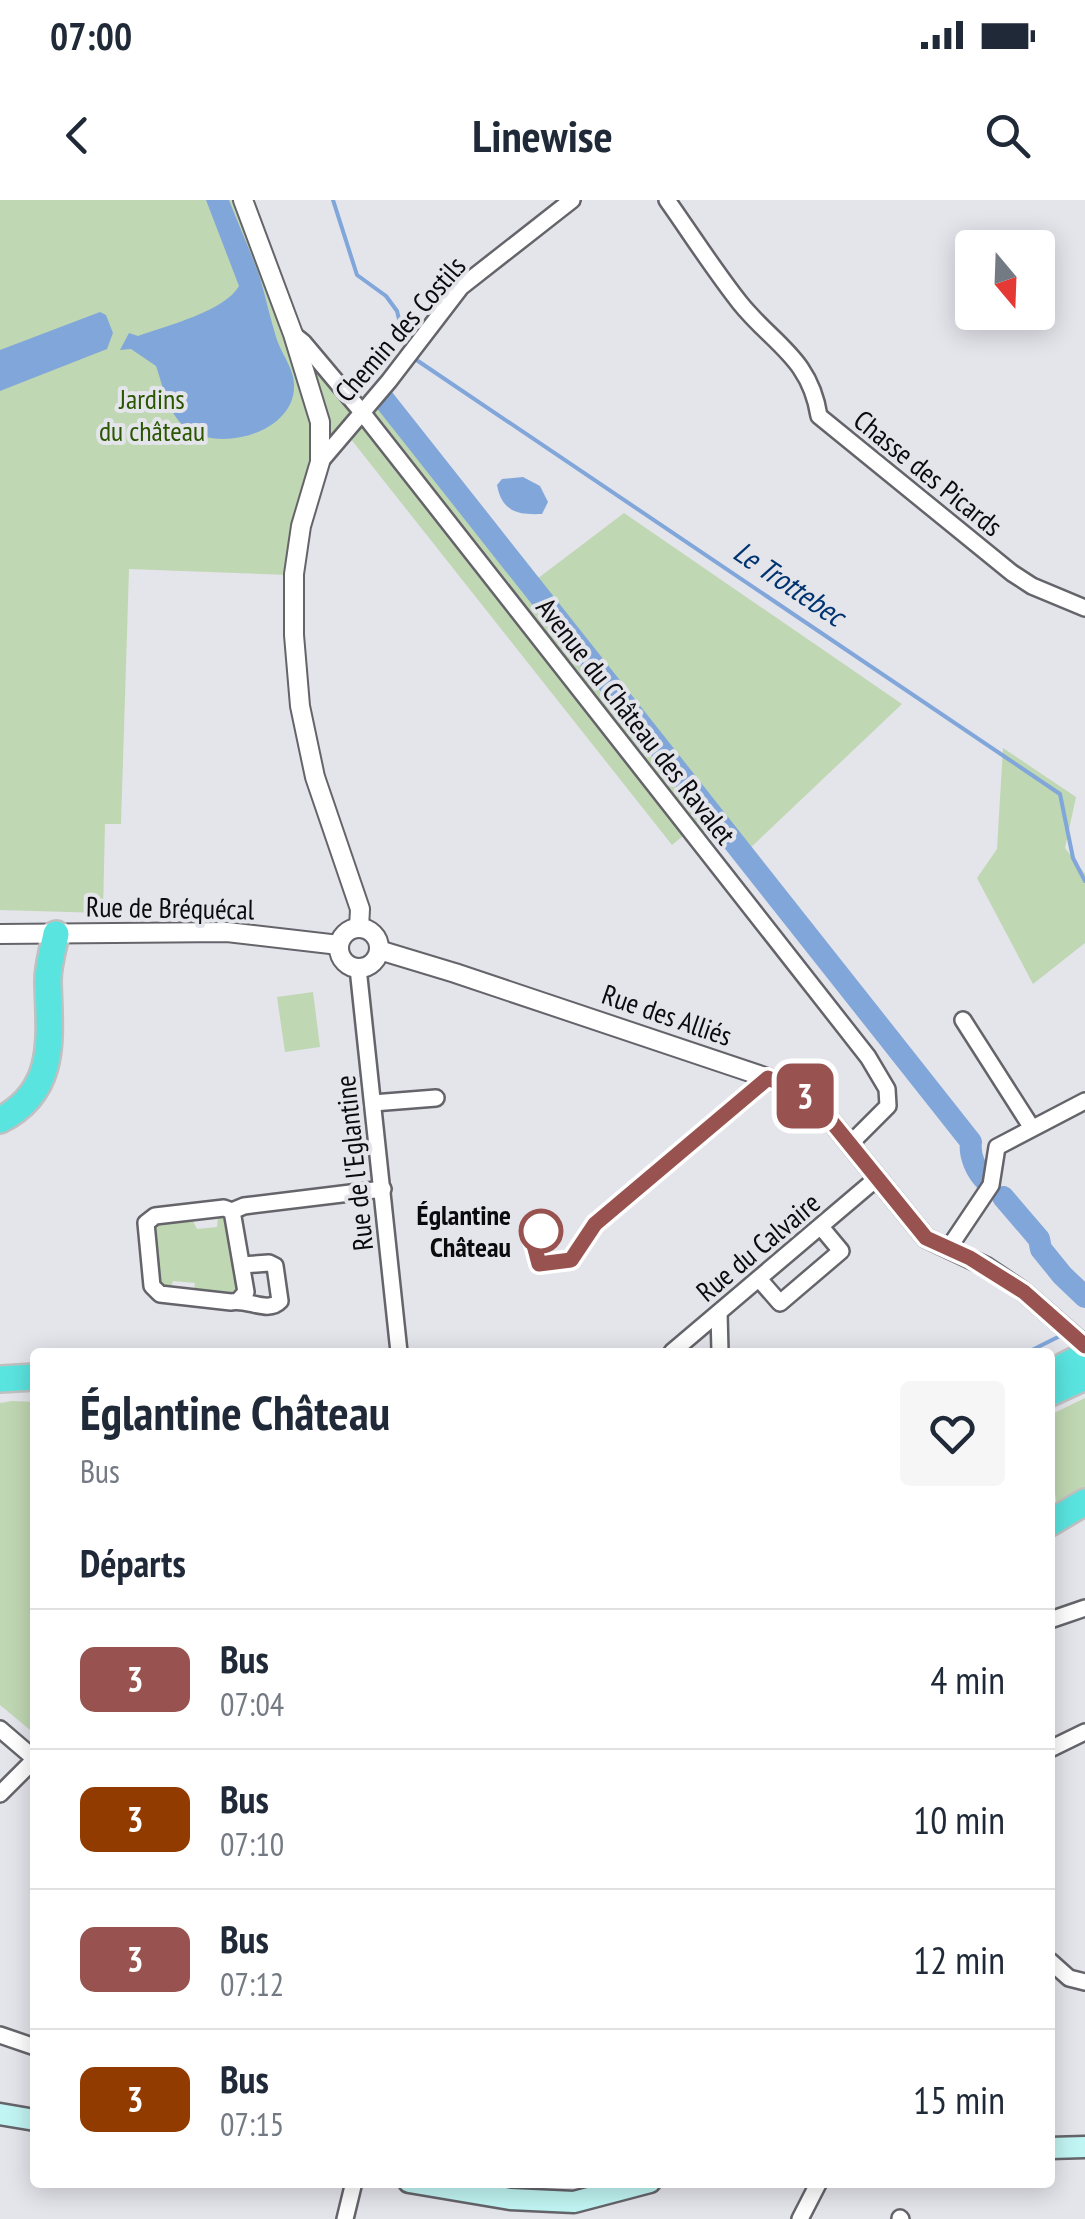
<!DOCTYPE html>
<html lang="fr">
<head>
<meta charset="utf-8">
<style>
	body { margin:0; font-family:"PT Sans Narrow",sans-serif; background:#f6f6f7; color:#1f2937; height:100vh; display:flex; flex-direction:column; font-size:38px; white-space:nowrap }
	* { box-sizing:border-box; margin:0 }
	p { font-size:32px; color:#747a83 }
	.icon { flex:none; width:55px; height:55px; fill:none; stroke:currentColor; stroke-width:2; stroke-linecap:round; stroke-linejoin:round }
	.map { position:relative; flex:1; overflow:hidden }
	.side { position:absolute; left:30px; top:1148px; width:1025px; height:840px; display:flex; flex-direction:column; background:#fff; border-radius:10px; box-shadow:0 5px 25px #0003 }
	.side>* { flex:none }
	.badge { padding:0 20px; border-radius:15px; font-size:35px; line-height:65px }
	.needle { width:65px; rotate:161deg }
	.fabs { position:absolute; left:955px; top:30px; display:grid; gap:20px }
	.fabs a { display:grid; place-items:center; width:100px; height:100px; border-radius:10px; background:#fff; box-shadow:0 5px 25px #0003; font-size:50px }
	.map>.badge { position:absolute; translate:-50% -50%; box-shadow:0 0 0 5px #fff }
	h2 { padding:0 50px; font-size:38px; line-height:90px }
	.round { display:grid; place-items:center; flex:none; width:105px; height:105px; border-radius:10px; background:#f6f6f7 }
	.head { display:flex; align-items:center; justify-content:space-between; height:170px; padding:0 50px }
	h1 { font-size:48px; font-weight:700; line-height:75px }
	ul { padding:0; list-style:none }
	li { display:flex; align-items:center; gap:30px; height:140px; padding:0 50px; border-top:2px solid #e0e1e3 }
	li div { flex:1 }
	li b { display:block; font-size:38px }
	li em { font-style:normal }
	li .badge { min-width:110px; font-weight:700; text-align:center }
	.status { display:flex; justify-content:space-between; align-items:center; height:70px; padding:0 50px; background:#fff; direction:ltr }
	.status svg { height:28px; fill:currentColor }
	header { display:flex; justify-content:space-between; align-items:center; height:130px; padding:0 50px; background:#fff; font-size:45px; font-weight:700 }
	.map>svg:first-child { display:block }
	.green { fill:#c0d7b3 }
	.water { fill:#80a6da }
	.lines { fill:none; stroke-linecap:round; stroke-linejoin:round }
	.stream { stroke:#80a6da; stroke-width:4 }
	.river { stroke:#80a6da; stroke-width:22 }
	.minor-casing { stroke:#64646a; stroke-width:20 }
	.tertiary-casing { stroke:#64646a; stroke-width:22 }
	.secondary-casing { stroke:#64646a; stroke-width:25 }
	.trunk-casing { stroke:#c0c0c0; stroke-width:30 }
	.minor { stroke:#fff; stroke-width:15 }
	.tertiary { stroke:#fff; stroke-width:18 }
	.secondary { stroke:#c1f5f3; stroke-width:20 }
	.trunk { stroke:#5ae4e0; stroke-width:25 }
	.line-casing { stroke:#fff; stroke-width:22 }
	.line { stroke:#985350; stroke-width:15 }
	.stop-dot { fill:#fff; stroke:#985350; stroke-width:5 }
	.labels { text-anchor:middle; stroke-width:8; stroke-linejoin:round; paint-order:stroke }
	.street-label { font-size:28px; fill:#0b0b0e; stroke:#e4e4eb }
	.park-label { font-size:28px; fill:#2b5600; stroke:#e4e4eb }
	.stop-label { font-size:28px; font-weight:bold; fill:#0b0b0e; stroke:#e4e4eb; text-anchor:end }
	.water-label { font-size:30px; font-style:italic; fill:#003471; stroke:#e4e4eb }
</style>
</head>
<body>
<div class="status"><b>07:00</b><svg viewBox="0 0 49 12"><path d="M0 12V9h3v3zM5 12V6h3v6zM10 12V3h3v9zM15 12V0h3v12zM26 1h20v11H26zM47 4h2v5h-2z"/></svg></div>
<header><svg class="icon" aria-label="back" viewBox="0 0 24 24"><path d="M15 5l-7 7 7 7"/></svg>Linewise<svg class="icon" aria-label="search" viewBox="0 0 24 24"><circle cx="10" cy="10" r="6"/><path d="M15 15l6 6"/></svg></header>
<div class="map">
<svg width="1085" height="2019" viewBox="0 0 1085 2019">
	<rect width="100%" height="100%" fill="#e4e4eb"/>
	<g class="green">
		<polygon points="0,0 236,0 308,200 312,243 288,375 129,369 121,624 105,624 103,713 0,710"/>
		<polygon points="306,154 355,214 324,247 326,207 306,163"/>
		<polygon points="382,197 533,382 624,313 902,504 747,651 718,624 702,636 694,627 672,645 350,238"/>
		<polygon points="1003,548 1076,597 1065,648 1085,674 1085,743 1033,784 977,678 997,649"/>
		<polygon points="313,792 320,847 285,852 277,797"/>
		<polygon points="225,1016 238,1090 230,1096 194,1090 195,1083 173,1081 171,1088 165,1089 159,1083 152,1034 158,1024 192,1019 197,1029 217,1027 218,1017"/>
		<polygon points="1085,1198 1085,1291 1057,1309 1050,1253 1050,1215"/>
		<polygon points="12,1201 35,1202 35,1534 0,1505 0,1203"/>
	</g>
	<g class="water">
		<path d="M206,0H229C239,26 251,52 260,78C266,98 270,118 276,137C281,154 295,169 294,187C294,233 217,254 185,227C167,212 163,186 156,166L131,149L120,150L129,133L138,136C166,126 225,111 239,86Z"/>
		<polygon points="100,112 106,115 113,133 107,149 0,191 0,150"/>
		<path d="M523,277L540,286L548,302L542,314C518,315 502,312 497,285L502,279Z"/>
	</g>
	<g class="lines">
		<g class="stream">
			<polyline points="333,0 357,75 386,96 397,111 405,144"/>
			<polyline points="418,161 1060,594 1073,658 1085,681"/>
			<polyline points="1028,1152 1060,1136"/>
		</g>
		<g class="river">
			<path d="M382,197L971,942C969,955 976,972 987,982"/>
			<polyline points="1003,997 1039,1039 1041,1049 1062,1075 1085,1097"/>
		</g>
		<defs>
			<g id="minor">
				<path d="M667,0C691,34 714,70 740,103C773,144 810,158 819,216L1012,373L1032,386L1085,408"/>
				<polyline points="293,134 303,142 361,211 868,857 887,889 888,906 850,944"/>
				<polyline points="320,262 389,181 461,87 572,0"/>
				<polyline points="358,768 399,1152"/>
				<polyline points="963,820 1032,928"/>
				<polyline points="373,903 436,898"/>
				<polyline points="232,1011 244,1006 383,989"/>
				<polyline points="948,1049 991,985 997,947 1085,901"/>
				<polyline points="759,1079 780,1103 841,1051 821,1027"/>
				<path d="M239,1100L246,1092L232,1011L224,1008L155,1016L146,1023L152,1086L160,1094L231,1102C247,1098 268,1114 280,1101L275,1066L269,1063L242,1065"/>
				<polyline points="719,1113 720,1152"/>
				<polyline points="672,1152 876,979"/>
				<polyline points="1050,1420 1085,1408"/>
				<polyline points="0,1529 35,1559 0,1594"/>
				<polyline points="1050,1549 1085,1532"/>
				<polyline points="1050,1761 1069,1778 1085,1782"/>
				<polyline points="0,1835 35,1847"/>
				<polyline points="900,2018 901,2019"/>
				<polyline points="345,2019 354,1982"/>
				<polyline points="800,2019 819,1982"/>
			</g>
			<g id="tertiary">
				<polyline points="243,0 293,134 320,222 320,262 301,326 294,374 294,435 300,506 315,577 360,709 359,728"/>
				<circle cx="359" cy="748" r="20"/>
				<polyline points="0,734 227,732 339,745"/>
				<polyline points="379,750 455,773 768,878 801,893 827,916 926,1038 987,1067 1024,1092 1082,1143"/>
			</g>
			<g id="secondary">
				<polyline points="0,1914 35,1920"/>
				<polyline points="1050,1948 1085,1947"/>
				<polyline points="409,1982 510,1999 574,2002 650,1982"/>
			</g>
			<g id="trunk">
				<path d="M0,920C59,890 49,835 48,781C48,765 53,749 56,734"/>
				<polyline points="1050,1173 1085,1155"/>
				<polyline points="0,1179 35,1177"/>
				<polyline points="1050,1193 1085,1177"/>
				<polyline points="1050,1323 1085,1302"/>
			</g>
		</defs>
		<use href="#minor" class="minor-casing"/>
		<use href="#tertiary" class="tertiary-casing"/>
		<use href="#secondary" class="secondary-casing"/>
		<use href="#trunk" class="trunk-casing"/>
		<use href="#minor" class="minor"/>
		<use href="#tertiary" class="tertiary"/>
		<use href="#secondary" class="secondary"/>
		<use href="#trunk" class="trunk"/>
	</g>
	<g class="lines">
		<defs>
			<polyline id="line" points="541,1031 533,1041 539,1064 571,1060 595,1024 768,878 801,893 827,916 926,1038 970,1058 1024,1092 1085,1146"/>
		</defs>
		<use href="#line" class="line-casing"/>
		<use href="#line" class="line"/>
	</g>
	<circle class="stop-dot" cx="541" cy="1031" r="20"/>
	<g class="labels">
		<g class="street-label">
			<text transform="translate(400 129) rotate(-49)" y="10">Chemin des Costils</text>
			<text transform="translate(928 273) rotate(39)" y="10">Chasse des Picards</text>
			<text transform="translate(636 521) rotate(52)" y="10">Avenue du Château des Ravalet</text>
			<text transform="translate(170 708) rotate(1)" y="10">Rue de Bréquécal</text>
			<text transform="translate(667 815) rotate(19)" y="10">Rue des Alliés</text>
			<text transform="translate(354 963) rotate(-96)" y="10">Rue de l'Eglantine</text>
			<text transform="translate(758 1047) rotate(-40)" y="10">Rue du Calvaire</text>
		</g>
		<g class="park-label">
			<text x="152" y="209">Jardins<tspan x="152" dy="32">du château</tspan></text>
		</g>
		<g class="stop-label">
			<text x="511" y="1025">Églantine<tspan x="511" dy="32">Château</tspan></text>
		</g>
		<g class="water-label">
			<text transform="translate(789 384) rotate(34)" y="10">Le Trottebec</text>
		</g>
	</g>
</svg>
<div class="fabs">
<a><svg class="needle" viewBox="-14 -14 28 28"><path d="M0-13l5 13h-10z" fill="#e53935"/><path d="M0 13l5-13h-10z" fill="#747a83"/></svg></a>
</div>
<b class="badge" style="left:805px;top:896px;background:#985350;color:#fff">3</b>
<section class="side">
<div class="head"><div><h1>Églantine Château</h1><p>Bus</p></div><a class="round"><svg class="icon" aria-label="heart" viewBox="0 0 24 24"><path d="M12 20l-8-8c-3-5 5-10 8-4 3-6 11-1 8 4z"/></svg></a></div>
<h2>Départs</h2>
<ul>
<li><span class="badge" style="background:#985350;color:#fff">3</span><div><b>Bus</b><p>07:04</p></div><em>4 min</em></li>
<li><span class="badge" style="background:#913b01;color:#fff">3</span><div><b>Bus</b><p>07:10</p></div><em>10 min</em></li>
<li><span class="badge" style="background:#985350;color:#fff">3</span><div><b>Bus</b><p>07:12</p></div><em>12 min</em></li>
<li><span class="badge" style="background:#913b01;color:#fff">3</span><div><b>Bus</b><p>07:15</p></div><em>15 min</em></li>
</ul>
</section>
</div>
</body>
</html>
